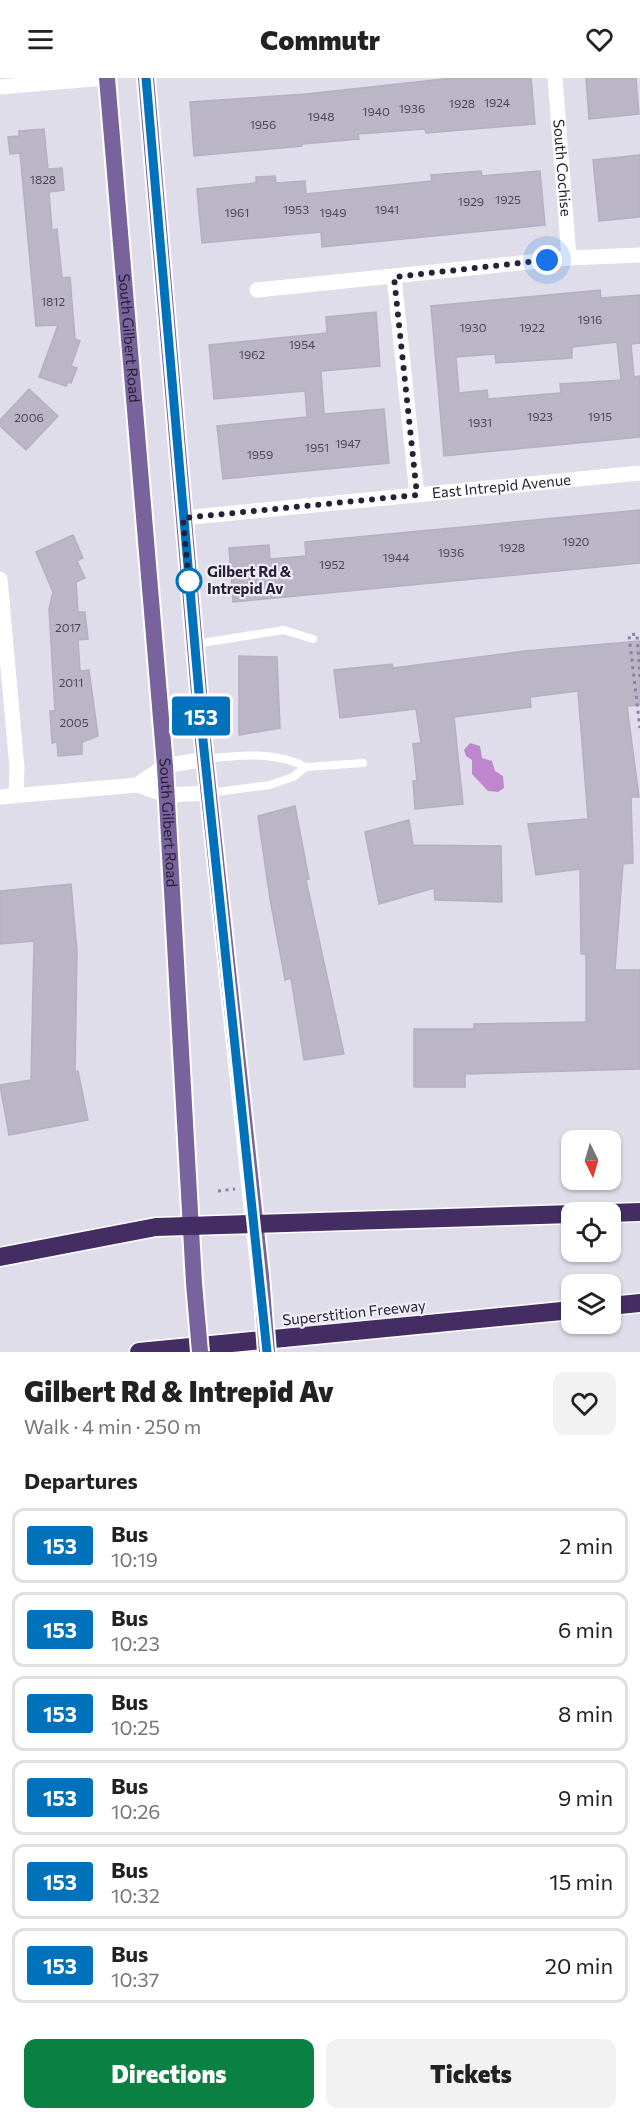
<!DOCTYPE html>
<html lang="en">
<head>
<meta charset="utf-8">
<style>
	body { margin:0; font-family:Commissioner,sans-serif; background:#f2f2f2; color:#222; height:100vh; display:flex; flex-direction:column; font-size:22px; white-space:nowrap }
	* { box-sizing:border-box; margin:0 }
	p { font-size:20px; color:#767676 }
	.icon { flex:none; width:33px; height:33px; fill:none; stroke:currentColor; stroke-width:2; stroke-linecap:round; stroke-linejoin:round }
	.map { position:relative; height:1274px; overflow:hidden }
	.side { display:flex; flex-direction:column; background:#fff; flex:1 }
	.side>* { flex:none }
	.badge { padding:0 12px; border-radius:4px; font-size:21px; line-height:39px }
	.needle { width:39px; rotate:175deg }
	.tools { position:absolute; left:561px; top:1052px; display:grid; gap:12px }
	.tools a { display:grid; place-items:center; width:60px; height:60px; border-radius:12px; background:#fff; box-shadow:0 2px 4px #0004; font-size:30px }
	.you { position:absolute; width:30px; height:30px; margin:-15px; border:4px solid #fff; border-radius:50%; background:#1a73e8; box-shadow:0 0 0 9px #1a73e833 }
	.map>.badge { position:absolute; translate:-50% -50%; box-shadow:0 0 0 3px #fff }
	h2 { padding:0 24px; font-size:22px; line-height:54px }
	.round { display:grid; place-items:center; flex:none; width:63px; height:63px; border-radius:12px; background:#f2f2f2 }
	.overview { display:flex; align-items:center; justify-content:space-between; height:102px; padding:0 24px }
	h1 { font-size:28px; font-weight:800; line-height:45px }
	.action { display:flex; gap:12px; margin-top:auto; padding:12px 24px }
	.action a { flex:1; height:69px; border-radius:12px; background:#0b8043; color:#fff; font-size:24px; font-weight:800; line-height:69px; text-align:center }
	.action a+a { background:#f2f2f2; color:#222 }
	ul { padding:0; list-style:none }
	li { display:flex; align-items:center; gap:18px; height:75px; margin:0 12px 9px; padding:0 12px; border:3px solid #e0e0e0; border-radius:12px }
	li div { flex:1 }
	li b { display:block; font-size:22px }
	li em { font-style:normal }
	li .badge { min-width:66px; font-weight:700; text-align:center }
	header { display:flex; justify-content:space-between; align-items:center; height:78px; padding:0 24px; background:#fff; font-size:27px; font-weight:800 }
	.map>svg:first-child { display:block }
	.water { fill:#be86cd }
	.building { fill:#bab6c6; stroke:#b4b0c2; stroke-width:1.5; fill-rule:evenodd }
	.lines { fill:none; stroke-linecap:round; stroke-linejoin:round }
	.primary-casing { stroke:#fff; stroke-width:20 }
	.motorway-casing { stroke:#fff; stroke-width:21 }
	.path { stroke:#8d7eab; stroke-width:3; stroke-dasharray:3 4.5; stroke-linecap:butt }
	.service { stroke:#fff; stroke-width:8 }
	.minor { stroke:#fff; stroke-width:15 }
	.primary { stroke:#78639d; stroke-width:16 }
	.motorway { stroke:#432d62; stroke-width:18 }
	.primary-bridge-casing { stroke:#fff; stroke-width:20; stroke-linecap:butt }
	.primary-bridge { stroke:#78639d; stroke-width:16 }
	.line-casing { stroke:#fff; stroke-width:14 }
	.line { stroke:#0072bc; stroke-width:9 }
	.walk { stroke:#282037; stroke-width:6; stroke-dasharray:0 10.8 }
	.stop-dot { fill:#fff; stroke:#0072bc; stroke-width:3 }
	.labels { text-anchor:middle; stroke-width:4.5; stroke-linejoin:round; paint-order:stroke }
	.number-label { font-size:12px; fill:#4c465b }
	.street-label { font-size:15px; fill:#282037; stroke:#eeedf6 }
	.stop-label { font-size:15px; font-weight:bold; fill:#282037; stroke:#eeedf6; text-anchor:start }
</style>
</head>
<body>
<header><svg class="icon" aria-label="menu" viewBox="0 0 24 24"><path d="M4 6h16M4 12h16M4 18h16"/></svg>Commutr<svg class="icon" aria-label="heart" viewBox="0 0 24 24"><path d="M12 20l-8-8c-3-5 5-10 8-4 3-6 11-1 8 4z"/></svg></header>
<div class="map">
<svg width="640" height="1274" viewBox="0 0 640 1274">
	<rect width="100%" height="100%" fill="#dfdde9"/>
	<polygon class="water" points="470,665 480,668 482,680 492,683 495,693 503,698 504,710 498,714 488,713 472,696 472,682 466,678 464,672"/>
	<g class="building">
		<polygon points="453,0 531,0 535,46 426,55 425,51 358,56 359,61 302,66 302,68 194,78 190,24 306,16"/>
		<polygon points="586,0 636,0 639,36 589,41"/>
		<polygon points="44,51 48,91 62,90 64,112 49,114 52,152 57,151 62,200 70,199 75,261 80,263 71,288 77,290 71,305 68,304 66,308 39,299 58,247 36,248 20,75 10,76 8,59 19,58 19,53"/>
		<polygon points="640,77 640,139 599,143 593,82"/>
		<polygon points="481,93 482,98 540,93 545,147 322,169 321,154 202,165 197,111 256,105 256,99 275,98 276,105 305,103 306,116 432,103 431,97"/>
		<path d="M600,212L601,220L640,217V265L631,266L634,299L640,298V359L444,378L431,228ZM617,264L621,302L560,306L561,315L488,321L487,312L459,315L456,279L495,276L496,285L572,280V269Z"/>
		<polygon points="376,234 380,288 321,293 324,336 384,331 389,385 223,401 217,348 307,339 305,313 214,321 209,267 327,255 326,239"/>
		<polygon points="29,311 58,338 26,372 0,348 0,342"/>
		<polygon points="640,432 640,485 233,524 229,470 269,467 270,481 306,478 305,464"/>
		<polygon points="73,457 83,480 77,483 85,500 76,504 78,534 85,534 88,561 78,562 80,593 89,592 98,658 82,664 82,676 58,678 57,664 52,665 50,633 55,633 49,531 53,514 36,474"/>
		<polygon points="640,563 640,627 627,628 639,719 631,719 633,785 623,786 615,892 640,892 640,991 465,996 465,1009 414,1009 414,951 474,951 474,946 586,944 586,876 581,876 580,791 536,797 528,746 588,741 578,613 530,619 531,629 454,639 463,726 415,731 413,703 417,703 413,666 421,665 416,631 340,640 334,592 392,586 393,590 525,573"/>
		<polygon points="239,578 277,579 280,650 239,657"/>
		<polygon points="295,728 309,801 306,802 344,976 304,982 291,900 285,902 270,821 258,738"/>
		<polygon points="409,742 413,767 501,768 502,824 435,822 434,810 379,826 365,754"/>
		<polygon points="71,806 77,873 75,994 78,993 88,1042 9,1057 0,1007 31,1002 34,863 0,866 0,813"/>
	</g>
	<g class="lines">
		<defs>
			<g id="primary">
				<path id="s3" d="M107,0L165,688L194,1205"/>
				<polyline points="146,0 203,662 261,1198"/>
			</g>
			<g id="motorway">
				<polyline points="610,1135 640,1134"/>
				<polyline points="0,1179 156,1149 572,1136"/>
				<polyline points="610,1228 640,1225"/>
				<polyline points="139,1274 572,1232"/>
			</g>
		</defs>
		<use href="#primary" class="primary-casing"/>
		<use href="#motorway" class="motorway-casing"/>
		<g class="path">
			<polyline points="640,599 637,556 629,557 640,650"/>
			<polyline points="218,1113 235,1111"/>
		</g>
		<g class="service">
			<polyline points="195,566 284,552 313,561"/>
			<path d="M205,681C238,677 275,673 306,689"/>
			<polyline points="209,715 270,707 293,699 306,689 363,685"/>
		</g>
		<g class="minor">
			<path id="s1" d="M555,0L569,180"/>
			<polyline points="0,9 105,0"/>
			<polyline points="394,199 417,417"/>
			<polyline points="257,212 569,180 640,177"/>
			<path id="s2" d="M183,440L640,395"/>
			<polyline points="0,501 17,690 16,717"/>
			<polyline points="137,707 165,688 205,681"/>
			<polyline points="0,719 137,707 166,717 209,715"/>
		</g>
		<use href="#primary" class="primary"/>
		<use href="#motorway" class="motorway"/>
		<defs>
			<g id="primary-bridge">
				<polyline points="261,1198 267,1274"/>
				<polyline points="194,1205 200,1274"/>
			</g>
		</defs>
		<use href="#primary-bridge" class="primary-bridge-casing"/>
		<use href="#primary-bridge" class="primary-bridge"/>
	</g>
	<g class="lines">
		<defs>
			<polyline id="line" points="146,0 203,662 267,1274"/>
		</defs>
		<use href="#line" class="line-casing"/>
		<use href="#line" class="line"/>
		<polyline class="walk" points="189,503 189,506 183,440 417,417 394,199 547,182"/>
	</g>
	<circle class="stop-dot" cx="189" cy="503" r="12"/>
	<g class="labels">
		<g class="number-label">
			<text x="497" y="29">1924</text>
			<text x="462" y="30">1928</text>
			<text x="412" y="35">1936</text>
			<text x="376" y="38">1940</text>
			<text x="321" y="43">1948</text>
			<text x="263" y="51">1956</text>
			<text x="43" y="106">1828</text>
			<text x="508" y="126">1925</text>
			<text x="471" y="128">1929</text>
			<text x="296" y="136">1953</text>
			<text x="387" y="136">1941</text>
			<text x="237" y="139">1961</text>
			<text x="333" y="139">1949</text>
			<text x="53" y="228">1812</text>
			<text x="590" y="246">1916</text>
			<text x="473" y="254">1930</text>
			<text x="532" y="254">1922</text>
			<text x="302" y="271">1954</text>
			<text x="252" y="281">1962</text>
			<text x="540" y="343">1923</text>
			<text x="600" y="343">1915</text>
			<text x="29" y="344">2006</text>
			<text x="480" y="349">1931</text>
			<text x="348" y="370">1947</text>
			<text x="317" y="374">1951</text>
			<text x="260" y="381">1959</text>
			<text x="576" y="468">1920</text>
			<text x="512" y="474">1928</text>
			<text x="451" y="479">1936</text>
			<text x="396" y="484">1944</text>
			<text x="332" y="491">1952</text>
			<text x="68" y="554">2017</text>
			<text x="71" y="609">2011</text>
			<text x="74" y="649">2005</text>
		</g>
		<g class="street-label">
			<text dy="5" stroke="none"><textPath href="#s1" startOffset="90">South Cochise</textPath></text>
			<text dy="5" stroke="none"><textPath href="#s3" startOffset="261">South Gilbert Road</textPath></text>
			<text dy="5" stroke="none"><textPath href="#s2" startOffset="320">East Intrepid Avenue</textPath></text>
			<text dy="5" stroke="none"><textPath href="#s3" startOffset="747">South Gilbert Road</textPath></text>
			<text transform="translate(354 1235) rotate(-6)" y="5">Superstition Freeway</text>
		</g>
		<g class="stop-label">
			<text x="207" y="499">Gilbert Rd &amp;<tspan x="207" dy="17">Intrepid Av</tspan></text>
		</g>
	</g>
</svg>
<div class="tools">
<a><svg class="needle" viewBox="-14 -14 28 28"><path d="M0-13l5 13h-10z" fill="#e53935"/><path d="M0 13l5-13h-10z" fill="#767676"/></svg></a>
<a><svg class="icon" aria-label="locate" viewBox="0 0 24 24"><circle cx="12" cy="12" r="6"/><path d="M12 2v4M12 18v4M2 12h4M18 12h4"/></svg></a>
<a><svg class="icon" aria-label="layers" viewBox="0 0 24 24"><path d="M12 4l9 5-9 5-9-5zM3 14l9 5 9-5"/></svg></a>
</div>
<div class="you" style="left:547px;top:182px"></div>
<b class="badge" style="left:201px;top:638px;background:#0072bc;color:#fff">153</b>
</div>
<section class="side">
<div class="overview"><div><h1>Gilbert Rd &amp; Intrepid Av</h1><p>Walk · 4 min · 250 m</p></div><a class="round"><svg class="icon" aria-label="heart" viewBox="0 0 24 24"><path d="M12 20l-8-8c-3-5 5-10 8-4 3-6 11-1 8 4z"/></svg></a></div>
<h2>Departures</h2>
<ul>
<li><span class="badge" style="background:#0072bc;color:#fff">153</span><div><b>Bus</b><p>10:19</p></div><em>2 min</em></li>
<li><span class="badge" style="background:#0072bc;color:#fff">153</span><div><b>Bus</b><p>10:23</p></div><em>6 min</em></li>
<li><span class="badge" style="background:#0072bc;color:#fff">153</span><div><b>Bus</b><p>10:25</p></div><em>8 min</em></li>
<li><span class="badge" style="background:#0072bc;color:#fff">153</span><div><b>Bus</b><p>10:26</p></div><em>9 min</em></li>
<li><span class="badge" style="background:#0072bc;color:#fff">153</span><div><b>Bus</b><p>10:32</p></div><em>15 min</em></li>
<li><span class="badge" style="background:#0072bc;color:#fff">153</span><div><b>Bus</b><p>10:37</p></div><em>20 min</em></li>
</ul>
<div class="action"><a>Directions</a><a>Tickets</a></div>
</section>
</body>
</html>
